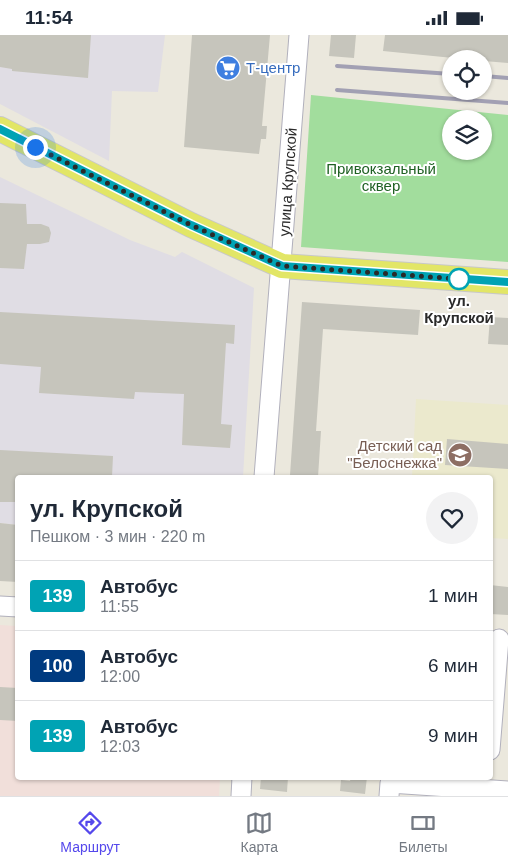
<!DOCTYPE html>
<html lang="ru">
<head>
<meta charset="utf-8">
<style>
	body { margin:0; font-family:Arial,sans-serif; background:#f2f2f3; color:#1f2937; height:100vh; display:flex; flex-direction:column; font-size:19px; white-space:nowrap }
	* { box-sizing:border-box; margin:0 }
	p { font-size:16px; color:#747a83 }
	.icon { flex:none; width:28px; height:28px; fill:none; stroke:currentColor; stroke-width:2; stroke-linecap:round; stroke-linejoin:round }
	.map { position:relative; flex:1; overflow:hidden }
	.panel { position:absolute; left:15px; top:440px; width:478px; height:305px; display:flex; flex-direction:column; background:#fff; border-radius:5px; box-shadow:0 1px 4px #0004 }
	.panel>* { flex:none }
	.badge { padding:0 10px; border-radius:4px; font-size:18px; line-height:32px }
	.tools { position:absolute; left:442px; top:15px; display:grid; gap:10px }
	.tools a { display:grid; place-items:center; width:50px; height:50px; border-radius:50%; background:#fff; box-shadow:0 1px 4px #0004; font-size:25px }
	.you { position:absolute; width:25px; height:25px; margin:-12px; border:4px solid #fff; border-radius:50%; background:#1a73e8; box-shadow:0 0 0 8px #1a73e833 }
	.map>.badge { position:absolute; translate:-50% -50%; box-shadow:0 0 0 2px #fff }
	.round { display:grid; place-items:center; flex:none; width:52px; height:52px; border-radius:26px; background:#f2f2f3 }
	.head { display:flex; align-items:center; justify-content:space-between; height:85px; padding:0 15px }
	h1 { font-size:24px; font-weight:700; line-height:38px }
	ul { padding:0; list-style:none }
	li { display:flex; align-items:center; gap:15px; height:70px; padding:0 15px; border-top:1px solid #e0e1e3 }
	li div { flex:1 }
	li b { display:block; font-size:19px }
	li em { font-style:normal }
	li .badge { min-width:55px; font-weight:700; text-align:center }
	.status { display:flex; justify-content:space-between; align-items:center; height:35px; padding:0 25px; background:#fff; direction:ltr }
	.status svg { height:14px; fill:currentColor }
	.dock { display:flex; justify-content:space-around; align-items:center; height:70px; border-top:1px solid #e0e1e3; background:#fff; font-size:14px; color:#747a83 }
	.dock a { display:grid; justify-items:center; gap:2px }
	.dock .on { color:#5548ec }
	.map>svg:first-child { display:block }
	.industrial { fill:#e0dde4 }
	.education { fill:#ebe9cd }
	.medical { fill:#f1dfda }
	.green { fill:#a2dd9d; fill-rule:evenodd }
	.building { fill:#c6c5bc }
	.lines { fill:none; stroke-linecap:round; stroke-linejoin:round }
	.minor-casing { stroke:#b1b0bc; stroke-width:21 }
	.major-casing { stroke:#c8c8c8; stroke-width:26 }
	.minor { stroke:#fff; stroke-width:19 }
	.major { stroke:#e2e666; stroke-width:24 }
	.rail { stroke:#a2a0b3; stroke-width:4 }
	.line-casing { stroke:#fff; stroke-width:11 }
	.line { stroke:#00a3b4; stroke-width:8 }
	.walk { stroke:#2a2a2a; stroke-width:5; stroke-dasharray:0 9 }
	.stop-dot { fill:#fff; stroke:#00a3b4; stroke-width:2.5 }
	.labels { text-anchor:middle; stroke-width:4; stroke-linejoin:round; paint-order:stroke }
	.shop-label { font-size:15px; fill:#366cbe; stroke:#fff; text-anchor:start }
	.park-label { font-size:15px; fill:#1f6123; stroke:#fff }
	.street-label { font-size:15px; fill:#2a2a2a; stroke:#fff }
	.stop-label { font-size:15px; font-weight:bold; fill:#2a2a2a; stroke:#fff }
	.education-label { font-size:15px; fill:#785e54; stroke:#fff; text-anchor:end }
</style>
</head>
<body>
<div class="status"><b>11:54</b><svg viewBox="0 0 49 12"><path d="M0 12V9h3v3zM5 12V6h3v6zM10 12V3h3v9zM15 12V0h3v12zM26 1h20v11H26zM47 4h2v5h-2z"/></svg></div>
<div class="map">
<svg width="508" height="761" viewBox="0 0 508 761">
	<rect width="100%" height="100%" fill="#ebe8dd"/>
	<g class="industrial">
		<polygon points="0,0 165,0 158,57 112,56 109,126 0,69"/>
		<polygon points="0,142 130,205 175,222 182,217 254,253 243,442 18,442 17,490 0,488"/>
	</g>
	<polygon class="education" points="416,364 508,370 508,504 490,503 490,442 412,442"/>
	<polygon class="medical" points="0,590 17,591 18,742 220,743 219,761 0,761"/>
	<path class="green" d="M311,60L508,80V227L301,212ZM451,84H484V116H451Z"/>
	<g class="building">
		<polygon points="0,0 91,0 88,43 12,36 12,34 0,32"/>
		<polygon points="192,0 270,0 262,91 267,91 266,104 261,104 259,119 184,112"/>
		<polygon points="331,0 356,0 354,23 329,21"/>
		<polygon points="385,0 508,0 508,28 484,26 484,24 463,24 383,16"/>
		<polygon points="0,168 26,169 27,189 41,189 49,192 51,198 49,207 40,209 27,209 24,234 0,233"/>
		<polygon points="302,267 420,275 418,300 323,294 316,396 321,396 318,442 290,440"/>
		<polygon points="0,277 235,290 234,309 226,308 221,389 232,390 230,413 182,410 184,359 135,357 134,364 39,358 41,332 0,329"/>
		<polygon points="490,282 508,283 508,310 488,309"/>
		<polygon points="447,404 508,409 508,434 445,430"/>
		<polygon points="0,415 113,421 112,442 18,442 18,467 0,467"/>
		<polygon points="0,488 18,490 18,547 0,546"/>
		<polygon points="490,550 508,552 508,580 490,579"/>
		<polygon points="0,652 18,653 18,686 0,685"/>
		<polygon points="261,742 288,742 287,757 260,754"/>
		<polygon points="351,742 367,742 365,759 340,756 341,745 350,746"/>
	</g>
	<g class="lines">
		<defs>
			<g id="minor">
				<polyline points="264,442 299,0"/>
				<polyline points="0,571 18,572"/>
				<polyline points="490,715 499,604"/>
				<polyline points="241,761 242,742"/>
				<polyline points="389,761 390,748 508,756"/>
			</g>
			<polyline id="major" points="0,94 191,190 282,231 508,247"/>
		</defs>
		<use href="#minor" class="minor-casing"/>
		<use href="#major" class="major-casing"/>
		<use href="#minor" class="minor"/>
		<use href="#major" class="major"/>
		<g class="rail">
			<polyline points="337,31 451,39"/>
			<polyline points="484,41 508,43"/>
			<polyline points="337,55 508,68"/>
		</g>
	</g>
	<g class="lines">
		<defs>
			<polyline id="line" points="0,94 191,190 282,231 508,247"/>
		</defs>
		<use href="#line" class="line-casing"/>
		<use href="#line" class="line"/>
		<polyline class="walk" points="35,112 191,190 282,231 459,244"/>
	</g>
	<defs>
		<symbol id="supermarket-disc" viewBox="-11 -11 22 22"><circle r="9.5" fill="#3f7fe0" stroke="#fff"/><path d="M-6-5.5h2.5l.6 2H6L4.5 2H-2.5L-4.4-4H-6ZM-1.5 3.2a1.3 1.3 0 1 0 .1 0ZM3 3.2a1.3 1.3 0 1 0 .1 0Z" fill="#fff"/></symbol>
		<symbol id="school-disc" viewBox="-11 -11 22 22"><circle r="9.5" fill="#8d6e63" stroke="#fff"/><path d="M0-5L7-2L0 1L-7-2ZM-4 1L0 2.5L4 1V4Q0 6-4 4Z" fill="#fff"/></symbol>
	</defs>
	<g fill-rule="evenodd">
		<use href="#supermarket-disc" x="214" y="19" width="28" height="28"/>
		<use href="#school-disc" x="446" y="406" width="28" height="28"/>
	</g>
	<circle class="stop-dot" cx="459" cy="244" r="10"/>
	<g class="labels">
		<g class="shop-label">
			<text x="246" y="38">Т-центр</text>
		</g>
		<g class="park-label">
			<text x="381" y="139">Привокзальный<tspan x="381" dy="17">сквер</tspan></text>
		</g>
		<g class="street-label">
			<text transform="translate(288 147) rotate(-86)" y="5">улица Крупской</text>
		</g>
		<g class="stop-label">
			<text x="459" y="271">ул.<tspan x="459" dy="17">Крупской</tspan></text>
		</g>
		<g class="education-label">
			<text x="442" y="416">Детский сад<tspan x="442" dy="17">"Белоснежка"</tspan></text>
		</g>
	</g>
</svg>
<div class="tools">
<a><svg class="icon" aria-label="locate" viewBox="0 0 24 24"><circle cx="12" cy="12" r="6"/><path d="M12 2v4M12 18v4M2 12h4M18 12h4"/></svg></a>
<a><svg class="icon" aria-label="layers" viewBox="0 0 24 24"><path d="M12 4l9 5-9 5-9-5zM3 14l9 5 9-5"/></svg></a>
</div>
<div class="you" style="left:35px;top:112px"></div>
<section class="panel">
<div class="head"><div><h1>ул. Крупской</h1><p>Пешком · 3 мин · 220 m</p></div><a class="round"><svg class="icon" aria-label="heart" viewBox="0 0 24 24"><path d="M12 20l-8-8c-3-5 5-10 8-4 3-6 11-1 8 4z"/></svg></a></div>
<ul>
<li><span class="badge" style="background:#00a3b4;color:#fff">139</span><div><b>Автобус</b><p>11:55</p></div><em>1 мин</em></li>
<li><span class="badge" style="background:#003b80;color:#fff">100</span><div><b>Автобус</b><p>12:00</p></div><em>6 мин</em></li>
<li><span class="badge" style="background:#00a3b4;color:#fff">139</span><div><b>Автобус</b><p>12:03</p></div><em>9 мин</em></li>
</ul>
</section>
</div>
<nav class="dock">
<a class="on"><svg class="icon" aria-label="directions" viewBox="0 0 24 24"><path d="M12 3l9 9-9 9-9-9zM9 14v-3h6M13 9l2 2-2 2"/></svg>Маршрут</a>
<a><svg class="icon" aria-label="map" viewBox="0 0 24 24"><path d="M3 6l6-2 6 2 6-2v14l-6 2-6-2-6 2zM9 4v14M15 6v14"/></svg>Карта</a>
<a><svg class="icon" aria-label="tickets" viewBox="0 0 24 24"><path d="M3 7h18v10H3zM15 7v10"/></svg>Билеты</a>
</nav>
</body>
</html>
